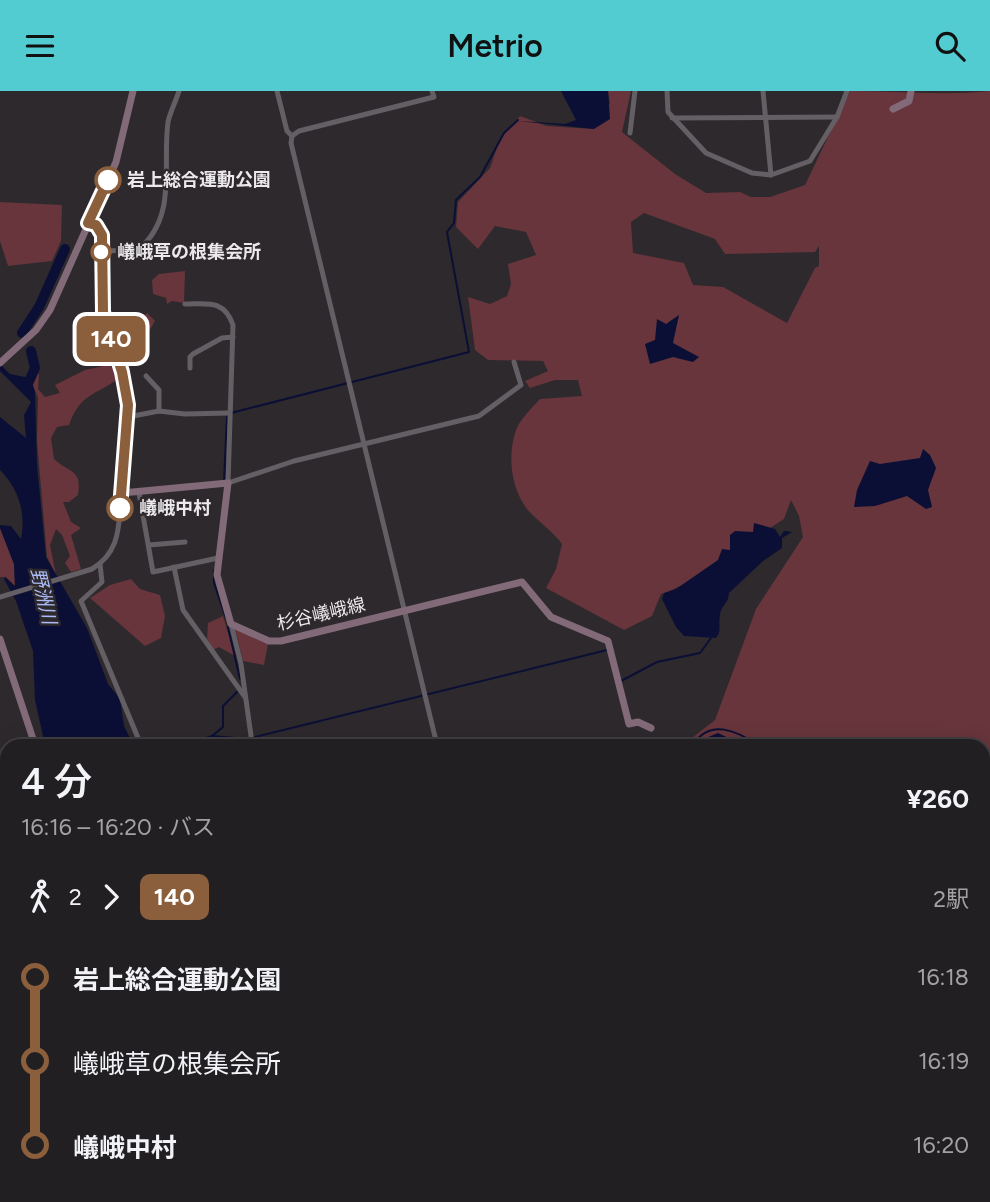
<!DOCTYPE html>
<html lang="ja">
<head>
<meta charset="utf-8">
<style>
	body { margin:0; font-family:Figtree,"Noto Sans JP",sans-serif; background:#2a272a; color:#f1f3f6; height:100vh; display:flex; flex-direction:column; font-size:26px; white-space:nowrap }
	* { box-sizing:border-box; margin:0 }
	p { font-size:23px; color:#a2a2a5 }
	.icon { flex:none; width:38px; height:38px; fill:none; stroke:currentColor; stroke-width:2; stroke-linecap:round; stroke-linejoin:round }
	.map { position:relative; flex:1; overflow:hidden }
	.details { position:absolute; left:0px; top:648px; width:990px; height:464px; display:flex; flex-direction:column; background:#221f22; border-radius:21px 21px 0 0; box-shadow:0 7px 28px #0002,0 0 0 2px #3f3d40 }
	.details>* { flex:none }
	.badge { padding:0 14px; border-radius:10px; font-size:24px; line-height:46px }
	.map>.badge { position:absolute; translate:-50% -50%; box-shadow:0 0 0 4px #fff }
	.legs { display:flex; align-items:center; gap:10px; height:77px; padding:0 21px; font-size:23px }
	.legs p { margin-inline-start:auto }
	.overview { display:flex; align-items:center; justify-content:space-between; height:119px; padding:0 21px }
	h1 { font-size:38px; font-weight:600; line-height:52px }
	ul { padding:0 21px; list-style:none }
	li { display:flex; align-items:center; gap:24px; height:84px; font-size:26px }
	li i { display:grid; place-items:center; width:10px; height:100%; margin:0 9px; background:currentColor }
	li i::after { content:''; width:18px; height:18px; margin:-9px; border:5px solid; border-radius:50%; background:#221f22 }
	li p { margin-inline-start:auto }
	li:first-child i { background:linear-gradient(#0000 50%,currentColor 0) }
	li:last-child i { background:linear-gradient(currentColor 50%,#0000 0) }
	header { display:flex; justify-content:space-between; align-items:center; height:91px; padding:0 21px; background:#52ccd1; color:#111; font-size:32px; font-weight:600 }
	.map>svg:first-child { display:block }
	.green { fill:#67353b; fill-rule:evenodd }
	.water { fill:#0b0f36 }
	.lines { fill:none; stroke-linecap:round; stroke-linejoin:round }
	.stream { stroke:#0b0f36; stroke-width:2 }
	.river { stroke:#0b0f36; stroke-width:10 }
	.street { stroke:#645f64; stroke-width:5 }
	.secondary { stroke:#826a78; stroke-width:7 }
	.line-1-casing { stroke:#fff; stroke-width:16 }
	.line-1 { stroke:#8b5e3c; stroke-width:10 }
	.stop-1-dot { fill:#fff; stroke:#8b5e3c; stroke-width:3.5 }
	.labels { text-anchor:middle; stroke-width:5; stroke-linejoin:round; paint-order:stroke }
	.stop-label { font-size:18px; font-weight:bold; fill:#ece9ec; stroke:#2d292d; text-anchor:start }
	.street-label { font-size:18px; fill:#ece9ec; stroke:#2d292d }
	.water-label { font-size:19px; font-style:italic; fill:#acbbf5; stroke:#2d292d }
</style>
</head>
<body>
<header><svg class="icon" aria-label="menu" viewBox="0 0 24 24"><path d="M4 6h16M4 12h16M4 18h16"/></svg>Metrio<svg class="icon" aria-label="search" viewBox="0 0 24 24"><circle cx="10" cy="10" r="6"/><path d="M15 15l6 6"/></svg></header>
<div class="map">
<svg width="990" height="1111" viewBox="0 0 990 1111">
	<rect width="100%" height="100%" fill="#2d292d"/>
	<g class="green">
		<path d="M608,0H631L622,41L675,83L706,102L740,101L751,106H770L805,94L850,0C896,0 945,5 990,0V1096L984,1076V654H683L715,629L756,518L803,446L799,425L791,409L784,428L770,437L754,433V441C726,462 695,493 661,503L652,525L624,539L546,497L556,478L562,453C552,439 538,431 527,418C511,397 507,365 516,339C520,328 532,317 540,308L582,305L578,289H555L530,297L525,290L548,280L543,270L488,269L475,259L468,206L490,213L507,205L511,193L508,173L536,164L526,141L495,135L478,158L456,136L458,111L490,77L500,48L520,25L547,35L594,38L610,12ZM644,122L715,148L725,163L815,161L819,155V175L815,177L787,232L723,196L693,194L684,172L633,162L631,131Z"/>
		<polygon points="0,111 62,114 61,150 52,170 8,175 0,150"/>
		<polygon points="185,180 184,212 172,210 167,213 166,207 153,203 152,189 159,183"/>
		<polygon points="147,222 155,230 142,252 145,268 125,278 119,266 130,258 128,244"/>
		<path d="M108,274L119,281L120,286C96,305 81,301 69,334L57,336L51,347L54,368C71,383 82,378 78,404L69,411H63L71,431L81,437L71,444L81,478L71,481L65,472L70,465L62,444L56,438L50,454L56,484L47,466L37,350L38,307L29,283L32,278L39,283L38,298L45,306L60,302L55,294L85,279Z"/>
		<polygon points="0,437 14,473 15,495 6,486 0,486"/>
		<polygon points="131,488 140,498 160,504 165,525 161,547 145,555 90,507 110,494"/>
		<polygon points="223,525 235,565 219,556 213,559 207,548 208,532"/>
		<polygon points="235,538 268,553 264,574 243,570"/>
		<rect x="138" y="1104" width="110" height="7"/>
		<polygon points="577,1104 827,1104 829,1110 576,1111"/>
	</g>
	<g class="water">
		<polygon points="561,0 608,0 610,28 594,38 518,30 565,33 576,29"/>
		<polygon points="679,224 673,252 699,266 693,271 673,266 650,273 645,253 655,249 657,228 666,233"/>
		<path d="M0,273L10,283L30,287L35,301L37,374L46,466L87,537L108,593L120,608L124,635L132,651L123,654H45L35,609L33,560L16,510L4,488L5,486L15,495L14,473L0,437V434L11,435L21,448C26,422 19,398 0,379V326L26,347L24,324L31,311L0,280Z"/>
		<polygon points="923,358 930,364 936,377 928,399 932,416 926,418 907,405 875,415 854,416 857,399 870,370 880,373 920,367"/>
		<path d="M754,432L775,438L780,446L784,440L792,441L782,447V457L763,470L729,502C729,512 721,514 720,524C718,533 722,540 716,547L684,545L676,536L662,508L664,502L676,498L718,469L722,458L730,459V444L735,440L753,441Z"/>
		<polygon points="718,642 743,654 700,654 701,649"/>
		<polygon points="97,1104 132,1104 134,1111 98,1111"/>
	</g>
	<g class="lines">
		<g class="stream">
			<polyline points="231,322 469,261 447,141 454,132 456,109 480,86 504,42 518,29"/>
			<polyline points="224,390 227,326"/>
			<polyline points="214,479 214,492 226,527"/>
			<polyline points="228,536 240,588"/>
			<polyline points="621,590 657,571 700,562 711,547"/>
			<polyline points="212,645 223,636 223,615 238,600"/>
			<polyline points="187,654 212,645 247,648 607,559"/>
			<path d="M693,654C710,627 737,640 758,654"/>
			<polyline points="22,1104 22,1111"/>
			<polyline points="259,1104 260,1111"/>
		</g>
		<g class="river">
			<polyline points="22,242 39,216 65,158"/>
			<polyline points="29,299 27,295 35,277 31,260"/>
		</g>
		<g class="street">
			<polyline points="277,0 287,40 292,45 291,52 437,654"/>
			<polyline points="667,0 668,21 706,62 752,82 771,84 810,70 837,26 847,0"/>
			<polyline points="763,0 771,84"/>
			<polyline points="672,27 837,26"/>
			<polyline points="630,42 635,0"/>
			<polyline points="292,45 299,40 434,6 432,0"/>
			<path d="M101,160L138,159C178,126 162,75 168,31C170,21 176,10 179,0"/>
			<path d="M185,213C207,213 224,208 233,234L228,392L294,370L479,325L521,294L514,271"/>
			<polyline points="190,277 190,266 193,263 222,247 233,246"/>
			<polyline points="146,285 159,299 159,320"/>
			<polyline points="128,326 159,320 185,323 228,322"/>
			<polyline points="139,402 153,481 218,467"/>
			<polyline points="149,454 185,451"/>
			<polyline points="100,473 102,491 81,510 141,654"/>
			<polyline points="174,476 183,519 245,606"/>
			<path d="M0,506L92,478C122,460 118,433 122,402"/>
			<polyline points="206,654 215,651 252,652 241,573 231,533"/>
			<polyline points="0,951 7,950"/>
			<polyline points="256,1104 256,1111"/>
			<polyline points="547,1104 549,1111"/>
		</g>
		<g class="secondary">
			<polyline points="893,18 909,10 911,0"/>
			<polyline points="88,132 96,134 101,144 103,221 122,281 128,315 122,402 228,392 217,484 231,533 269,550 281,550 522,491 551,526 608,550 629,633 638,631 651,637"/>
			<polyline points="0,272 36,239 50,219 116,71 133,0"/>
			<polyline points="0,548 35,654"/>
			<polyline points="28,1111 28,1104"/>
		</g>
	</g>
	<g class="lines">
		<defs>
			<polyline id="line-1" points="108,89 88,132 96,134 102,144 103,221 122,281 128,314 120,417"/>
		</defs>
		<use href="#line-1" class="line-1-casing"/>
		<use href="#line-1" class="line-1"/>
	</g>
	<g class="stop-1-dot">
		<circle cx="108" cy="89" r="12"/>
		<circle cx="101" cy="161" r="9"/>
		<circle cx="120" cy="417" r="12"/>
	</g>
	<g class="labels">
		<g class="stop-label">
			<text x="127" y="95">岩上総合運動公園</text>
			<text x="117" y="167">嶬峨草の根集会所</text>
			<text x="139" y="423">嶬峨中村</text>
		</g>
		<g class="street-label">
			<text transform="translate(321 523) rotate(-13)" y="6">杉谷嶬峨線</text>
		</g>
		<g class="water-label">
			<text transform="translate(44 505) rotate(77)" y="7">野洲川</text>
		</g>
	</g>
</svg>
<b class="badge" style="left:111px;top:248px;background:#8b5e3c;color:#fff">140</b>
<section class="details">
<div class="overview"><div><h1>4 分</h1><p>16:16 – 16:20 · バス</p></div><b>¥260</b></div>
<div class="legs"><svg class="icon" aria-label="walk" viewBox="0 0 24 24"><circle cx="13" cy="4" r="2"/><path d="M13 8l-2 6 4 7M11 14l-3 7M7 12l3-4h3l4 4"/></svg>2<svg class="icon" aria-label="forward" viewBox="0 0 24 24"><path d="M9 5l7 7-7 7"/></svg><b class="badge" style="background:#8b5e3c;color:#fff">140</b><p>2駅</p></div>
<ul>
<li><i style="color:#8b5e3c"></i><b>岩上総合運動公園</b><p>16:18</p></li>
<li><i style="color:#8b5e3c"></i><span>嶬峨草の根集会所</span><p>16:19</p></li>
<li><i style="color:#8b5e3c"></i><b>嶬峨中村</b><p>16:20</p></li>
</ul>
</section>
</div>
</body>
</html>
